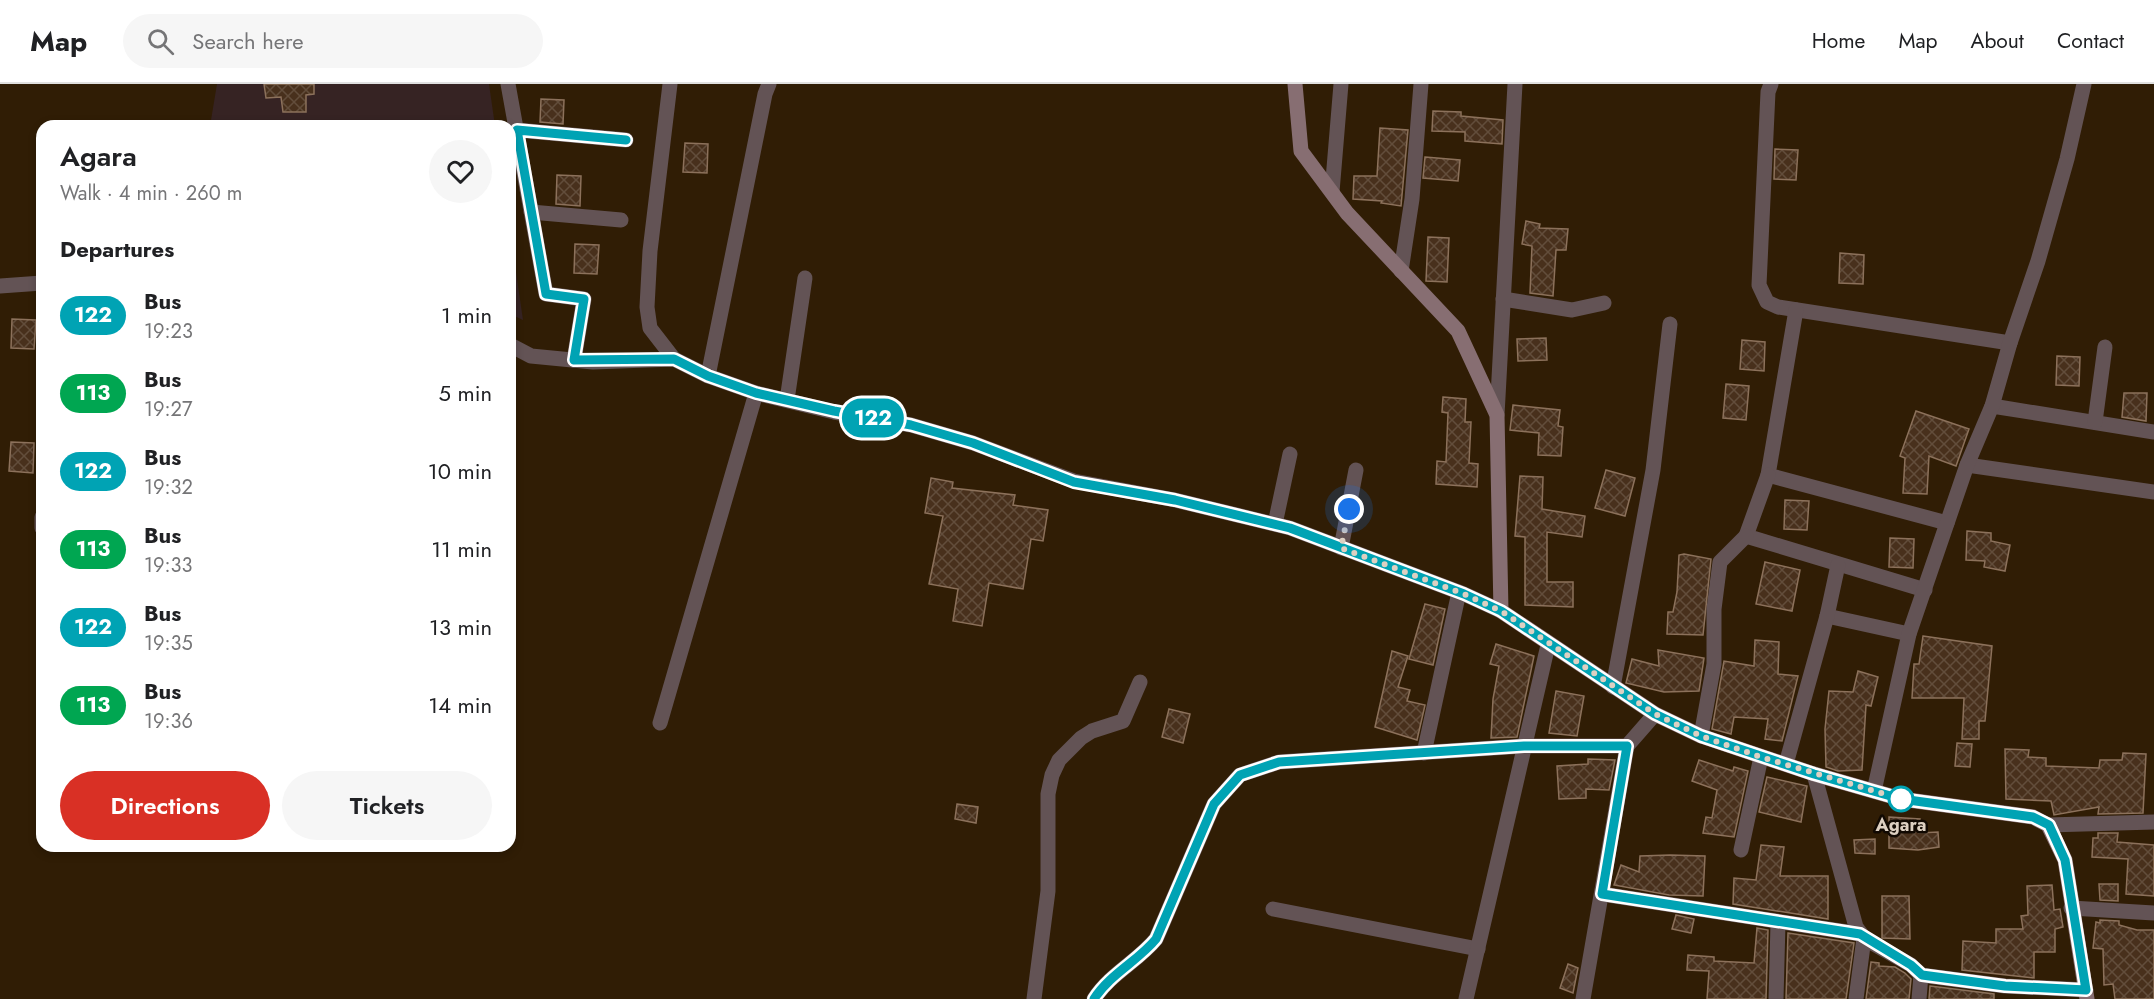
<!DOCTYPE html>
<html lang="en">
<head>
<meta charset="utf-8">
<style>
	body { margin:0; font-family:Jost,sans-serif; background:#f6f6f6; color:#202124; height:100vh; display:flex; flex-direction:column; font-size:22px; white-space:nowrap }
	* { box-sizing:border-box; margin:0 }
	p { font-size:20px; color:#757577 }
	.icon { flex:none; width:33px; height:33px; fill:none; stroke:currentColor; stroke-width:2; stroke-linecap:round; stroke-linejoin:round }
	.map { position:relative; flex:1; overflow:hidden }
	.drawer { position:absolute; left:36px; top:36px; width:480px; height:732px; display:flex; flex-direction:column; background:#fff; border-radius:18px; box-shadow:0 3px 9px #0003 }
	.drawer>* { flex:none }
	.badge { padding:0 12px; border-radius:20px; font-size:21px; line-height:39px }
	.you { position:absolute; width:30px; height:30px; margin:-15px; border:4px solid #fff; border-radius:50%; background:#1a73e8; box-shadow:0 0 0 9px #1a73e833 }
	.map>.badge { position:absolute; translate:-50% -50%; box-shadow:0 0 0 3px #fff }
	h2 { padding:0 24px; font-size:22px; line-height:54px }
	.round { display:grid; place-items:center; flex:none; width:63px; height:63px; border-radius:32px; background:#f6f6f6 }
	.head { display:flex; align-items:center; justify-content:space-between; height:102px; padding:0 24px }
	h1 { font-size:28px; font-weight:600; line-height:45px }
	.primary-button { display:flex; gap:12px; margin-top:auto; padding:12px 24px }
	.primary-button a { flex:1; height:69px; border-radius:36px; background:#d93025; color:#fff; font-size:24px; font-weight:600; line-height:69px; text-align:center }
	.primary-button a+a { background:#f6f6f6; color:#202124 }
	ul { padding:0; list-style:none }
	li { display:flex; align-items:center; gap:18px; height:78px; padding:0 24px }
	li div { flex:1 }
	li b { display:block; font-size:22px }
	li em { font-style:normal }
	li .badge { min-width:66px; font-weight:700; text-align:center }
	header { display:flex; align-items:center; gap:36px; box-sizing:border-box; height:84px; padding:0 30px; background:#fff; border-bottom:2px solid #e0e0e0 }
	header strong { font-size:28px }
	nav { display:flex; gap:33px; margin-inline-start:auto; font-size:21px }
	.search { width:420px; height:54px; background:#f6f6f6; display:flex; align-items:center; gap:15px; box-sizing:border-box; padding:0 21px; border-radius:33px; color:#757577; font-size:22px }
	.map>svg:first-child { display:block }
	.education { fill:#362323 }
	.building { fill:url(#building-cross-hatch); stroke:#8c715b; stroke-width:1.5 }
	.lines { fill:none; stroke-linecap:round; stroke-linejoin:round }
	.minor { stroke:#635355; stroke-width:15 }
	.tertiary { stroke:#635355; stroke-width:15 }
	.secondary { stroke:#876e72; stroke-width:15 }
	.line-casing { stroke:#fff; stroke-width:14 }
	.line { stroke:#00a3b4; stroke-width:9 }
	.walk { stroke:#ddd0c2; stroke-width:6; stroke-dasharray:0 10.8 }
	.stop-dot { fill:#fff; stroke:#00a3b4; stroke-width:3 }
	.labels { text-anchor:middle; stroke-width:5; stroke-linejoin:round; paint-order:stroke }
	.stop-label { font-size:18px; font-weight:bold; fill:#ddd0c2; stroke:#110902 }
</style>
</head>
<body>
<header>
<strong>Map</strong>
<div class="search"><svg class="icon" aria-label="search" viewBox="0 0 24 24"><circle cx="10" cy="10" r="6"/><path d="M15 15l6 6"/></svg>Search here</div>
<nav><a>Home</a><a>Map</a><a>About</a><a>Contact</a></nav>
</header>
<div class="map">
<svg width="2154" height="915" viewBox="0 0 2154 915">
	<defs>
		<pattern id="building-cross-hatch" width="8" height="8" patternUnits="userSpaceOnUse" patternTransform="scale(1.5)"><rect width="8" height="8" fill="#48301c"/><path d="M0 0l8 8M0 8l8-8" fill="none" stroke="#624d3b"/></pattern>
	</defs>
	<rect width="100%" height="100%" fill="#301d05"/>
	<g class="education">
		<polygon points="217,0 489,0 495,42 210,42"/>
		<polygon points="510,147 523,236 510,230"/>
	</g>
	<g class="building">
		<polygon points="264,0 314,0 314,10 306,11 306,28 283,28 281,13 266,14"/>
		<polygon points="541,15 564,16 563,40 540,38"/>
		<polygon points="1433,27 1461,28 1461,32 1503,36 1502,60 1465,57 1465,48 1432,47"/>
		<polygon points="1380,44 1408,46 1401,122 1381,119 1382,117 1353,115 1354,92 1377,92"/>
		<polygon points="685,59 708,60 707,89 683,88"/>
		<polygon points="1775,65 1798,66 1796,96 1774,95"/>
		<polygon points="1425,73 1460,76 1458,97 1423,94"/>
		<polygon points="557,91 581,92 580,122 556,120"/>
		<polygon points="1526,137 1540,140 1539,144 1568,145 1566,166 1556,166 1553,212 1530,209 1532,162 1522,160"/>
		<polygon points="1428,153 1449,154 1447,198 1426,197"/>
		<polygon points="575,160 599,161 597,190 574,189"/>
		<polygon points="1840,169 1864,171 1863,200 1839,199"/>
		<polygon points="12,235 36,236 34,265 11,264"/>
		<polygon points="1546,254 1547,276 1518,277 1517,255"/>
		<polygon points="1742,256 1765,258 1764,287 1740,285"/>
		<polygon points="2057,272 2080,273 2079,302 2056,301"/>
		<polygon points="1726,300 1749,302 1746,336 1723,334"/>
		<polygon points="2124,309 2147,309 2146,337 2122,333"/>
		<polygon points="1443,313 1466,315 1465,338 1471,338 1469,379 1478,380 1477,403 1436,400 1437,377 1446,378 1448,329 1442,328"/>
		<polygon points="1513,321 1560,326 1558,342 1563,343 1561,372 1538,371 1539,349 1510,346"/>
		<polygon points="1916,327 1969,345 1956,382 1929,372 1927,410 1903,409 1905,374 1900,372"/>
		<polygon points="11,358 34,359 33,389 9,387"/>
		<polygon points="1606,386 1635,394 1625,432 1595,424"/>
		<polygon points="1520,392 1543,393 1542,425 1585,432 1582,453 1547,448 1547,498 1573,498 1573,523 1525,521 1525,453 1515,452"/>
		<polygon points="931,394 953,398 952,404 1015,411 1013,421 1048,426 1043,457 1031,455 1023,505 989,499 982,542 953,537 958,505 929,500 943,432 925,429"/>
		<polygon points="1785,416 1809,417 1807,446 1784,445"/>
		<polygon points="1967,447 1991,449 1991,457 2010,461 2005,487 1984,483 1985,477 1966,476"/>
		<polygon points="1890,454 1914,455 1913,484 1889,483"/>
		<polygon points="1684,470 1711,475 1703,551 1667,550 1668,528 1673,528 1677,508 1679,471"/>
		<polygon points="1765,478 1800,486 1792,527 1756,520"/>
		<polygon points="1425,520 1445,525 1433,581 1409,575"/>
		<polygon points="1923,552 1992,562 1985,637 1979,637 1979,655 1962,655 1964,614 1912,614 1914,580 1919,580"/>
		<polygon points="1755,556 1779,558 1778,590 1798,592 1782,657 1765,655 1768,635 1734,633 1731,650 1712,645 1724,577 1754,582"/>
		<polygon points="1496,560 1534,572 1517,653 1491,654 1493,615 1499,582 1490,580"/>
		<polygon points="1658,566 1704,574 1699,607 1664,608 1626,599 1632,575 1659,582"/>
		<polygon points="1392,567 1408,572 1398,603 1410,606 1407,617 1425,621 1417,656 1375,643"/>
		<polygon points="1858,587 1878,593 1871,622 1866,621 1862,686 1838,687 1826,683 1825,645 1829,607 1853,608"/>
		<polygon points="1556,607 1584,612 1577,652 1549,649"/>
		<polygon points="1169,625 1190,630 1183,659 1162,653"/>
		<polygon points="1957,659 1972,660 1970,683 1955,682"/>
		<polygon points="2005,665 2029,666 2028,673 2046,674 2046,682 2099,684 2100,676 2122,676 2123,669 2146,670 2143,729 2098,730 2099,723 2054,731 2051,717 2006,715"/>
		<polygon points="1588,675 1615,676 1609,706 1586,705 1586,714 1559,715 1557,682 1588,680"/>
		<polygon points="1699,676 1733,687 1734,683 1748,687 1734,753 1703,749 1706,733 1712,734 1717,706 1692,697"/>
		<polygon points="1767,693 1807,702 1801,738 1759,728"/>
		<polygon points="957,720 978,723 976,739 955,735"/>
		<polygon points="1889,733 1920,735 1919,749 1938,748 1939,763 1918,766 1889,764"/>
		<polygon points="2098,749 2118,749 2117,758 2154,761 2154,812 2126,810 2128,775 2092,773 2093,754 2098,754"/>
		<polygon points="1875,755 1875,770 1855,769 1854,756"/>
		<polygon points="1761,761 1784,763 1780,792 1828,792 1828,835 1733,820 1734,794 1756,796"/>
		<polygon points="1670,771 1705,772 1703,812 1669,811 1614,801 1621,781 1639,788 1640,772"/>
		<polygon points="2099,800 2118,800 2118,817 2100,816"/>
		<polygon points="2052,801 2054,826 2060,825 2063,843 2055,845 2055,868 2034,868 2034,894 1962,886 1963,857 1996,859 1996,845 2023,845 2021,832 2028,831 2027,802"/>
		<polygon points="1882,812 1909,812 1910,855 1882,854"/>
		<polygon points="1676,831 1694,835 1691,849 1672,845"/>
		<polygon points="2100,836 2119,837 2119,841 2137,846 2154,846 2154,915 2115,915 2113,900 2104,901 2103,865 2093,864 2096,838 2100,839"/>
		<polygon points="1757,844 1768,846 1766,915 1707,915 1709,887 1687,886 1688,871 1714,873 1714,877 1754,879"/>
		<polygon points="1788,849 1854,859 1846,915 1786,915"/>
		<polygon points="1871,878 1879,879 1879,882 1895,883 1905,889 1911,895 1909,915 1866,915"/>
		<polygon points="1568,880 1578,884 1573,909 1560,904"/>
		<polygon points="1930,902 1994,910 1994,915 1929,915"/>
	</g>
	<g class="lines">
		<g class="minor">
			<polyline points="508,0 546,210 584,215 574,276"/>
			<polyline points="670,0 650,167 647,223 650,244 674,275"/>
			<polyline points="1771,0 1768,8 1759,201 1767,218 1778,223 2010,259"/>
			<polyline points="517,46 626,56"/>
			<polyline points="1332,108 1341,0"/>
			<polyline points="531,128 621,136"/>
			<polyline points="1401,187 1412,115 1421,0"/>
			<polyline points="1503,215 1572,226 1604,219"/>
			<polyline points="1796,226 1768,391 1947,439"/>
			<polyline points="708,292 765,10 769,0"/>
			<polyline points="787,316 805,194"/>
			<polyline points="1992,322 2154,348"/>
			<polyline points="1497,331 1515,0"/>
			<polyline points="2095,338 2105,263"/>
			<polyline points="1967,381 2154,408"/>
			<polyline points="1768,391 1746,452 1925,506"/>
			<polyline points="42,433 42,444"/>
			<polyline points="1275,440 1290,370"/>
			<polyline points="1341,464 1356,386"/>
			<polyline points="1827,532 1909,550"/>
			<polyline points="1613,603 1653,386 1670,240"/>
			<polyline points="660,639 756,309"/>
			<polyline points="1701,652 1714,580 1714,525 1720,478 1746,452"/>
			<polyline points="1424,669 1459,508"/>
			<polyline points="1786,680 1827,532 1838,481"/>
			<polyline points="1814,690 1856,843 1865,855 1911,881 1921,891 2005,902 2086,906"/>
			<polyline points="1874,707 1909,550 1967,381 1992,322 2010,259 2038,177 2067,75 2084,0"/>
			<polyline points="1741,766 1761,673"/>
			<polyline points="1602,810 1860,850"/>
			<polyline points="2071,824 2154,829"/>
			<polyline points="1273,825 1478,865"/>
			<polyline points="1034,915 1048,807 1048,710 1052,691 1059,676 1081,654 1092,647 1123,637 1140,598"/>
			<polyline points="1466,915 1548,561"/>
			<polyline points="1583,915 1627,662"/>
			<polyline points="1776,915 1778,839"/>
			<polyline points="1856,915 1864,854"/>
			<polyline points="1919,915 1921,891"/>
		</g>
		<g class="tertiary">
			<polyline points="0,202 42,199"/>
			<polyline points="510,261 531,272 593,278 674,275 708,292 756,309 834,328 911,341 973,359 1074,397 1175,416 1290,444 1464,510 1501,527"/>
			<polyline points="2048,741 2154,738"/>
			<path d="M1094,915C1110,890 1138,877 1156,855L1214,720L1240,691L1279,678L1524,662H1627L1655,630"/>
		</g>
		<polyline class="secondary" points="1295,0 1301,67 1347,129 1458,247 1497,331 1501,527 1655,630 1701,652 1814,690 1901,715 2033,733 2048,741 2065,776 2087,915"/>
	</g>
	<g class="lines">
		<defs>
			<path id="line" d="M626,56L517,46L546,210L584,215L574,276L674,275L708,292L756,309L834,327L911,341L973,359L1074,398L1175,416L1290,444L1464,510L1501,527L1655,630L1701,652L1814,690L1901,715L2033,733L2049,741L2065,776L2086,906L2005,902L1922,891L1911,881L1860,850L1602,810L1627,662H1524L1279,678L1240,691L1214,720L1156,855C1138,877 1110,890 1094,915"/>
		</defs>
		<use href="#line" class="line-casing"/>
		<use href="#line" class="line"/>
		<polyline class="walk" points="1349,425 1341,464 1464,510 1501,527 1655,630 1701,652 1761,673 1901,715"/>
	</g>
	<circle class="stop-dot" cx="1901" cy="715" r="12"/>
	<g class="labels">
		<g class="stop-label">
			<text x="1901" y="747">Agara</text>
		</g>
	</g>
</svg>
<div class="you" style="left:1349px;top:425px"></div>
<b class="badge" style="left:873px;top:334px;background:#00a3b4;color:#fff">122</b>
<section class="drawer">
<div class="head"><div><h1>Agara</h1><p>Walk · 4 min · 260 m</p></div><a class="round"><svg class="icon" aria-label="heart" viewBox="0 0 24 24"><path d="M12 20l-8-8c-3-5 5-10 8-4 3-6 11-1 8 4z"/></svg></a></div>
<h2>Departures</h2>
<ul>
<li><span class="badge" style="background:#00a3b4;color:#fff">122</span><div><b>Bus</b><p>19:23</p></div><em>1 min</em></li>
<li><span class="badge" style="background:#00a651;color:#fff">113</span><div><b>Bus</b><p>19:27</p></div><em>5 min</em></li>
<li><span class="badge" style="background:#00a3b4;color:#fff">122</span><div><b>Bus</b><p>19:32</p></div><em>10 min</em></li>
<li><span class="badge" style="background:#00a651;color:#fff">113</span><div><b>Bus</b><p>19:33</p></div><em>11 min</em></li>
<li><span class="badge" style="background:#00a3b4;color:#fff">122</span><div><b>Bus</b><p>19:35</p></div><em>13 min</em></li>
<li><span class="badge" style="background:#00a651;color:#fff">113</span><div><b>Bus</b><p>19:36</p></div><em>14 min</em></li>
</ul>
<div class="primary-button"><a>Directions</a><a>Tickets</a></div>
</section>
</div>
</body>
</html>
